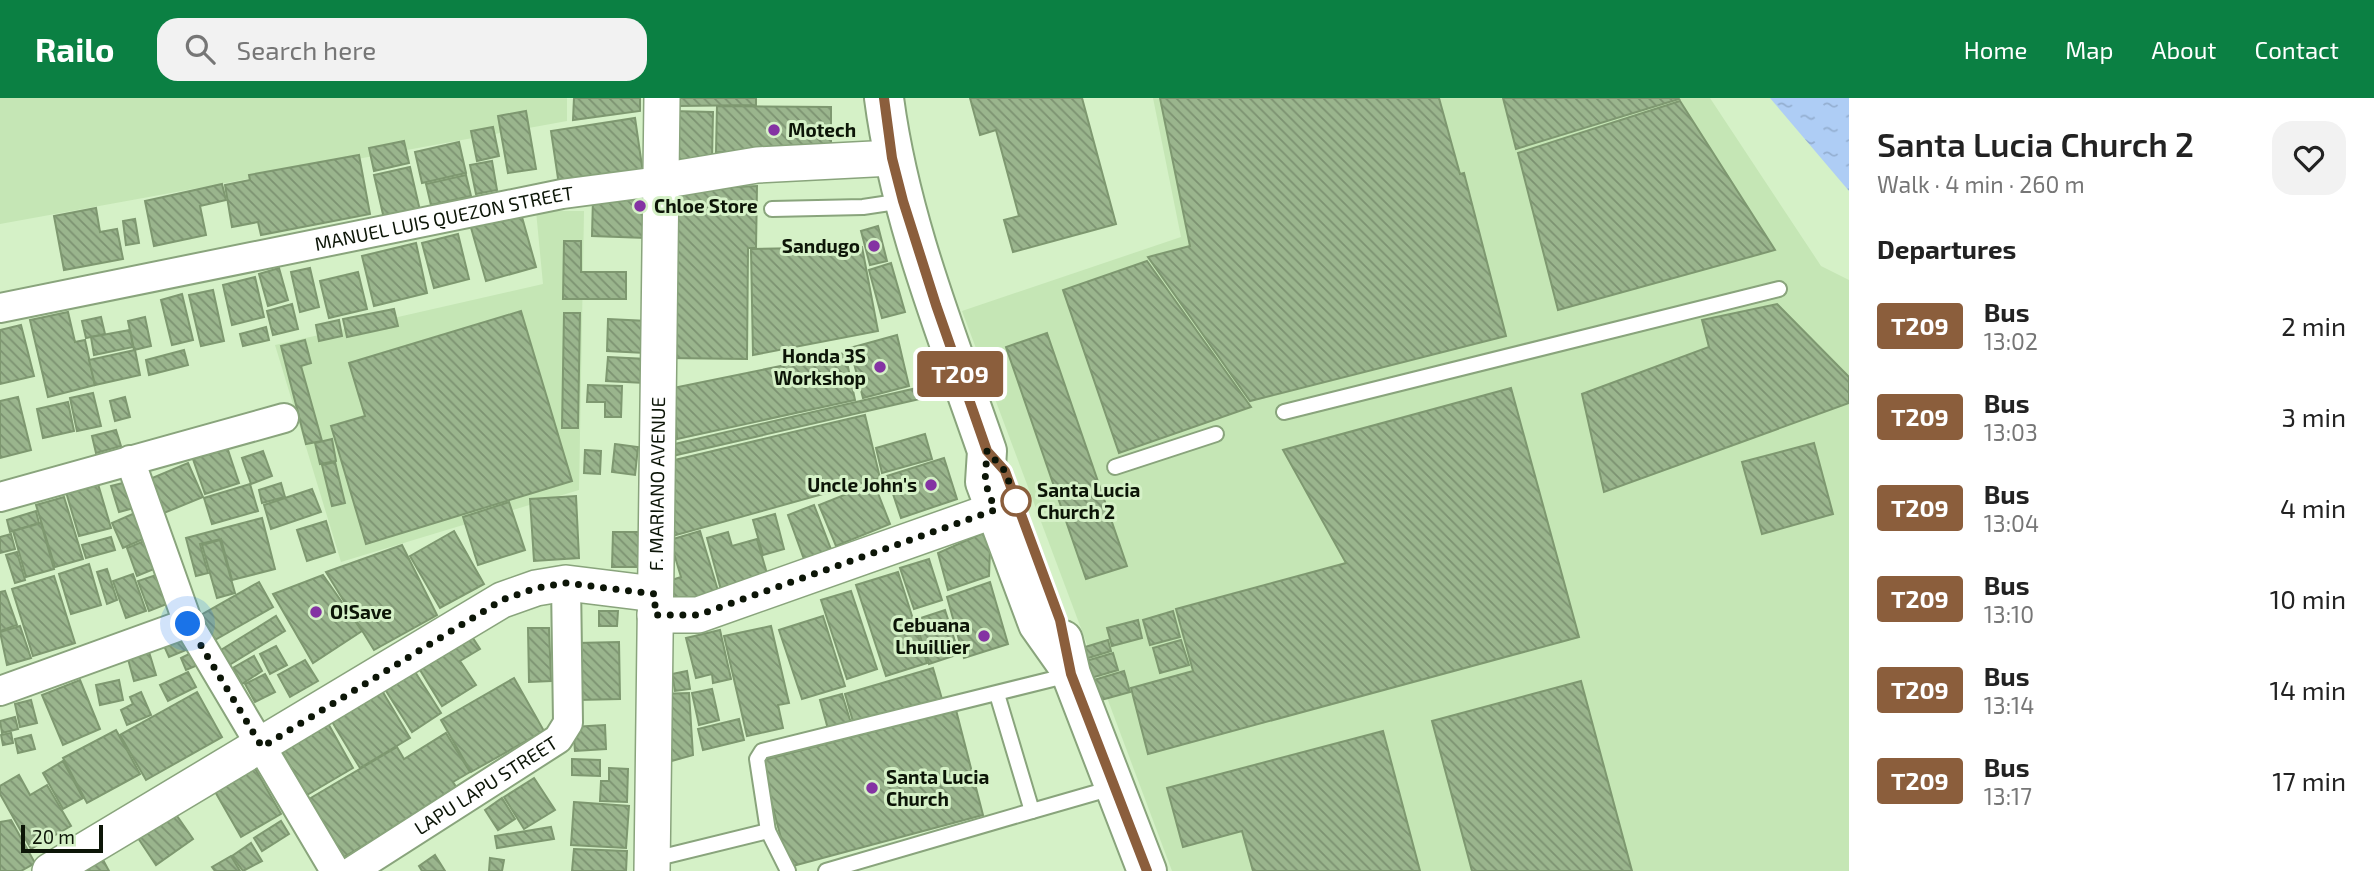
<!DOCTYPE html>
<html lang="en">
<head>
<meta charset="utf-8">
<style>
	body { margin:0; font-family:"Exo 2",sans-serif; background:#f2f2f2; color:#222; height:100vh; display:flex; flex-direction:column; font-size:26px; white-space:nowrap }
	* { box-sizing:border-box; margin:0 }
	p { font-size:23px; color:#767676 }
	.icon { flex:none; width:38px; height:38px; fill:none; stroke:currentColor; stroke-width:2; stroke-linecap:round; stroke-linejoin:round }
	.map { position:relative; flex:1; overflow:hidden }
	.drawer { display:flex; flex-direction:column; background:#fff; width:525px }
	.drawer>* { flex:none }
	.badge { padding:0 14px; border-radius:5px; font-size:24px; line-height:46px }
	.scale { position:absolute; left:21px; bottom:18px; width:82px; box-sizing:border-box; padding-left:7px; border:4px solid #0c1507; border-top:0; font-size:19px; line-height:24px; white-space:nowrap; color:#0c1507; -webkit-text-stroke:5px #d5f1c7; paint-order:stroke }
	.you { position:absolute; width:35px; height:35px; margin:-18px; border:5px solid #fff; border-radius:50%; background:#1a73e8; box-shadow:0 0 0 10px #1a73e833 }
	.map>.badge { position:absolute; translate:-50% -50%; box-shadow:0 0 0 4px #fff }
	h2 { padding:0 28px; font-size:26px; line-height:63px }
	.round { display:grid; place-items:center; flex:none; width:74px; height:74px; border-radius:21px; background:#f2f2f2 }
	.headline { display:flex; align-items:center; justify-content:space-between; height:119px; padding:0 28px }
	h1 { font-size:33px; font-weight:600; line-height:52px }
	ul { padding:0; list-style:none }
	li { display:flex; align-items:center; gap:21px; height:91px; padding:0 28px }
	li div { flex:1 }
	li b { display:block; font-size:26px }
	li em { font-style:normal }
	li .badge { min-width:77px; font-weight:700; text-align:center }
	header { display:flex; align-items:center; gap:42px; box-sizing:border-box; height:98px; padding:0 35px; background:#0b8043; color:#fff }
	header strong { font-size:33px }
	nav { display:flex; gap:38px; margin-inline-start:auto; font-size:24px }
	.search { width:490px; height:63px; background:#f2f2f2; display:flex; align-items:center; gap:18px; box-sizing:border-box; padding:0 24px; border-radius:21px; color:#767676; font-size:26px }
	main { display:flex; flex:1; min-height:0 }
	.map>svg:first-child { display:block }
	.built { fill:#c5e6b5 }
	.water { fill:url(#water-ripples) }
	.building { fill:url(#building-back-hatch); stroke:#7e9870; stroke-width:2 }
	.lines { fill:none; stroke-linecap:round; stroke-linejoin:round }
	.service-casing { stroke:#89a47c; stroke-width:18 }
	.minor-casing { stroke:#89a47c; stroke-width:32 }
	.tertiary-casing { stroke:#89a47c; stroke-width:38 }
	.secondary-casing { stroke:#89a47c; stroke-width:42 }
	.service { stroke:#fff; stroke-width:14 }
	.minor { stroke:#fff; stroke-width:28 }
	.tertiary { stroke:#fff; stroke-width:35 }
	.secondary { stroke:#fff; stroke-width:38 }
	.line-casing { stroke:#fff; stroke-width:16 }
	.line { stroke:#8b5e3c; stroke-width:10 }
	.walk { stroke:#0c1507; stroke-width:7; stroke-dasharray:0 12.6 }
	.poi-dot { fill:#8433a3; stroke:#d5f1c7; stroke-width:2.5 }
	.stop-dot { fill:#fff; stroke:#8b5e3c; stroke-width:3.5 }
	.labels { text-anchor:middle; stroke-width:6; stroke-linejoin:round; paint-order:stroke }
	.poi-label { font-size:19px; font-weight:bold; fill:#0c1507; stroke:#d5f1c7; text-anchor:start }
	.street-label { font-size:19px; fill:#0c1507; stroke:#d5f1c7 }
	.stop-label { font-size:19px; font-weight:bold; fill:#0c1507; stroke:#d5f1c7; text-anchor:start }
</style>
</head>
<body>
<header>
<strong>Railo</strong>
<div class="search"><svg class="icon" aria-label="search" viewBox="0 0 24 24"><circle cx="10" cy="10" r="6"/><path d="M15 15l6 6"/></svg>Search here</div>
<nav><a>Home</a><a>Map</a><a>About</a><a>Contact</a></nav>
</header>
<main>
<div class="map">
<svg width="1849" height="773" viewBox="0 0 1849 773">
	<defs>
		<pattern id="water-ripples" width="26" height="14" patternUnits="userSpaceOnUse" patternTransform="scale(1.75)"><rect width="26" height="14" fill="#aecdf5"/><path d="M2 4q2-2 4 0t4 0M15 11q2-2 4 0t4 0" fill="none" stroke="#94afd1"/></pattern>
		<pattern id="building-back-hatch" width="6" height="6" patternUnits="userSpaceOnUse" patternTransform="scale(1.75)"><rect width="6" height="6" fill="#9ab58d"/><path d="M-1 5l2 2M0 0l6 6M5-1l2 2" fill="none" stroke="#7c9271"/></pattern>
	</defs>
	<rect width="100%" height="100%" fill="#d5f1c7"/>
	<g class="built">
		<polygon points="0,0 567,0 567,23 0,126"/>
		<polygon points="1153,0 1710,0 1821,168 1849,182 1849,773 1172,773 962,213 1181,139"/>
		<polygon points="536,113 584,113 579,392 341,464 275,247 543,186"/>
	</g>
	<polygon class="water" points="1770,0 1849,0 1849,93"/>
	<g class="building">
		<polygon points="574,0 640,0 640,13 573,22"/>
		<polygon points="679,0 756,0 756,7 679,8"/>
		<polygon points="970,0 1082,0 1116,126 1013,154 1004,122 1019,118 996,32 980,37"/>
		<polygon points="1160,0 1439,0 1460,76 1464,75 1506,238 1250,303 1148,159 1190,148"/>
		<polygon points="1503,0 1678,0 1679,1 1516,51"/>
		<polygon points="1680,3 1775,152 1558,212 1518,55"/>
		<polygon points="717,8 831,9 831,55 716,54"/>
		<polygon points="526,13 536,71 508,75 498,18"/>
		<polygon points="672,13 713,14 712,62 671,61"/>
		<polygon points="635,20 643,75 559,87 551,33"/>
		<polygon points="493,29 499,58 477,63 471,33"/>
		<polygon points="404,43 409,65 374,73 369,50"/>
		<polygon points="459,44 466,75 422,85 415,54"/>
		<polygon points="359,57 370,116 261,137 258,124 232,129 225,87 250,82 249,77"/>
		<polygon points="492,63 497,92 476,96 470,67"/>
		<polygon points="410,69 421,117 385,125 374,77"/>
		<polygon points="466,77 471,98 431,107 426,86"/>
		<polygon points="222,86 226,102 200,108 206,137 154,148 145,103"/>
		<polygon points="757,88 756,150 748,150 747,261 666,260 673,92"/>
		<polygon points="593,100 647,101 646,140 592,138"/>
		<polygon points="96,110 100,134 117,131 123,161 64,172 54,118"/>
		<polygon points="520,112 536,169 486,183 470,126"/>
		<polygon points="135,121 139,145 126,147 123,123"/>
		<polygon points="878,128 887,163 870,167 861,133"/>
		<polygon points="458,136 469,181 434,190 422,145"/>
		<polygon points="564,143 581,143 581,174 626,174 626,201 563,201"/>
		<polygon points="416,145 427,195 374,208 362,158"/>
		<polygon points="862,149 878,233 753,257 751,151"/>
		<polygon points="1147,163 1251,309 1119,355 1063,192"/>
		<polygon points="891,165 905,214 882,220 869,172"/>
		<polygon points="279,170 288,202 268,208 259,176"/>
		<polygon points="310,170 319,209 300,214 291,174"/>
		<polygon points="358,174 367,211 329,220 320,183"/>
		<polygon points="255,179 264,219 232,227 223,187"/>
		<polygon points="213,192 224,243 201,248 189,197"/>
		<polygon points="182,196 193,242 172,247 161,202"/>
		<polygon points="292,206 298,231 273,237 267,213"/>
		<polygon points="1777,206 1849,279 1849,305 1604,394 1582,296 1709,249 1702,222"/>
		<polygon points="394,211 398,228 347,239 343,221"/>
		<polygon points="521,213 572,383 366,446 331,328 365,318 349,265"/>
		<polygon points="68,214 75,244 85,242 95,287 48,299 30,222"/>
		<polygon points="564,215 580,215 578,330 562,330"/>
		<polygon points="101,219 105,236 86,240 82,223"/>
		<polygon points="145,219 151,248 134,252 128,223"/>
		<polygon points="608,221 647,223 645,255 607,253"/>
		<polygon points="339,222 342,238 319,243 316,227"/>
		<polygon points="21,227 34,278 0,286 0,232"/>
		<polygon points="266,229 269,242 243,248 240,236"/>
		<polygon points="130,232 133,249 94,257 91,239"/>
		<polygon points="1047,235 1127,468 1086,481 1006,249"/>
		<polygon points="897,237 909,288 863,300 850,250"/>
		<polygon points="305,242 311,265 301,268 322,343 306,346 281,248"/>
		<polygon points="135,252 140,277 95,287 89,262"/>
		<polygon points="184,252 188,267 149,277 146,262"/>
		<polygon points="845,255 855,302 677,341 673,290"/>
		<polygon points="608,259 647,261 645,285 606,283"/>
		<polygon points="588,287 622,288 621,319 605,319 605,304 587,304"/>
		<polygon points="921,289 924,300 668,359 666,348"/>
		<polygon points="1511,290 1579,539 1148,656 1131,590 1193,573 1176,511 1346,465 1283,352"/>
		<polygon points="93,295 101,328 77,333 70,300"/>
		<polygon points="18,299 31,352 0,360 0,303"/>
		<polygon points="125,299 130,319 115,323 110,303"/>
		<polygon points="68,304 74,333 43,340 37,311"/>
		<polygon points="865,317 880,380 669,439 666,364"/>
		<polygon points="116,332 121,348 96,355 92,338"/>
		<polygon points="925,336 932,361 882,375 876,350"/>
		<polygon points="332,341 336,363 320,366 315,345"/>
		<polygon points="1814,345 1833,416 1762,436 1742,364"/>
		<polygon points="615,346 638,349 635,377 612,374"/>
		<polygon points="227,349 239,385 205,396 193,361"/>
		<polygon points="585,352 601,353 600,376 584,375"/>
		<polygon points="263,353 272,378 251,386 242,360"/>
		<polygon points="944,360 957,401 901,420 887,378"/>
		<polygon points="335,364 345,405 332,408 322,367"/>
		<polygon points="188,365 203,399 159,417 145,383"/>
		<polygon points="127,384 134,410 119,414 111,388"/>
		<polygon points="281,385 285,399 262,405 259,392"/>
		<polygon points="874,385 890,426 836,448 819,407"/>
		<polygon points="98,386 111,430 79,438 66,394"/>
		<polygon points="250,386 258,413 212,426 204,400"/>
		<polygon points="312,391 321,414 271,431 264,407"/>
		<polygon points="576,398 579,460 534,463 530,401"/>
		<polygon points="64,399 83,461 55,469 36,407"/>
		<polygon points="509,404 525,452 478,467 463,419"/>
		<polygon points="814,407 832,454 805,464 788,417"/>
		<polygon points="36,413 39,425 10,434 7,422"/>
		<polygon points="137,414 148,439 123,450 112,425"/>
		<polygon points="775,416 784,451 763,457 753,422"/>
		<polygon points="262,420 275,471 232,482 221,441 200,446 208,475 196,478 186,440"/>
		<polygon points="326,423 335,454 307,463 297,432"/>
		<polygon points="41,425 54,471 26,479 13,433"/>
		<polygon points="454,433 484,486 440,510 410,458"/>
		<polygon points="700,433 719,496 668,512 660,486 681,479 670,442"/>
		<polygon points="613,434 642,434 641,469 612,469"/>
		<polygon points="728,434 732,448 757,441 768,479 721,492 707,440"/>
		<polygon points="983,435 990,451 989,478 948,492 938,455"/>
		<polygon points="11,436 15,451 0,455 0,439"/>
		<polygon points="111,439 115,452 86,460 82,447"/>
		<polygon points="149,441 159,469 137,478 127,450"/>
		<polygon points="220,442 235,495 217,500 202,447"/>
		<polygon points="402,447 437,517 374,552 326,474"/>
		<polygon points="17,454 25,482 15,485 6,457"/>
		<polygon points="929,461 942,502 914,511 900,470"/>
		<polygon points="89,466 101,507 71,516 59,476"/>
		<polygon points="107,471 117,502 107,506 97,474"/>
		<polygon points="898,474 927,565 886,578 856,487"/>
		<polygon points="162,475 172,504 149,513 138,483"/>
		<polygon points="133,476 146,513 126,520 113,483"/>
		<polygon points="323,477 362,533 313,565 273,496"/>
		<polygon points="54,478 75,545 33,558 12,491"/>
		<polygon points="259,484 273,509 215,542 201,517"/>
		<polygon points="990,484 1008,546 964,560 947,499"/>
		<polygon points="5,493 17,527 0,533 0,494"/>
		<polygon points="851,493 877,571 847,581 821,502"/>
		<polygon points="945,512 959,556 929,566 915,522"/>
		<polygon points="599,513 618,513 617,528 599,528"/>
		<polygon points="1173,513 1180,539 1150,547 1143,522"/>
		<polygon points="276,518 285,533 226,569 216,555"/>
		<polygon points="823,518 845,588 802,601 779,532"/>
		<polygon points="1138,522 1142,540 1112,548 1107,530"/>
		<polygon points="20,528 31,560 7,567 0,534"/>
		<polygon points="771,528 789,605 778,607 783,630 747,638 724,538"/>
		<polygon points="528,530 549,530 551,583 529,584"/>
		<polygon points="183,532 191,550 169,559 161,541"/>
		<polygon points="720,532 731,581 713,585 712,576 696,580 686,540"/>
		<polygon points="469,534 480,551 460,563 476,587 442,608 417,567"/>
		<polygon points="1108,542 1111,553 1085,561 1082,550"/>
		<polygon points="1181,542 1189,567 1160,575 1153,550"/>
		<polygon points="146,544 156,577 134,583 125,550"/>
		<polygon points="619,544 620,601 578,602 577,545"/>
		<polygon points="276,548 287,567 270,576 260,556"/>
		<polygon points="199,551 205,564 186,572 181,560"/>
		<polygon points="1113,555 1118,572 1091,580 1086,563"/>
		<polygon points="254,558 262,573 242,586 233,570"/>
		<polygon points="305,562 318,583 290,599 278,577"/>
		<polygon points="412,569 441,615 412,634 383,588"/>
		<polygon points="933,570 942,601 854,627 845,596"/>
		<polygon points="687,573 690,591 675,593 672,576"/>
		<polygon points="1124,573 1130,594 1101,602 1094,582"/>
		<polygon points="188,574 196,589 168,603 160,587"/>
		<polygon points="265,576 275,594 255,604 245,586"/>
		<polygon points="514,580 544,633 471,674 441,622"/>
		<polygon points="80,582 100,631 63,647 42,597"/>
		<polygon points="119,582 123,602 100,607 96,587"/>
		<polygon points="1581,583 1632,773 1472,773 1432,623"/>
		<polygon points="381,591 410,640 360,670 331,622"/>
		<polygon points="712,591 719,622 699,627 692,595"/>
		<polygon points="141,594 151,617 127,627 121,612 133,606 130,599"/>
		<polygon points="197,594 222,639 146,682 120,637"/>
		<polygon points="689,595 693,657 661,666 660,596"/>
		<polygon points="842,596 851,625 828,631 820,602"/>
		<polygon points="31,602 37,625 20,629 15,606"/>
		<polygon points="956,612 983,717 789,769 760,663"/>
		<polygon points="15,619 18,631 2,635 0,623"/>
		<polygon points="325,620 353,670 307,697 278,647"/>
		<polygon points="739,621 744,642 703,652 698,631"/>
		<polygon points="605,627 606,651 575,653 573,629"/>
		<polygon points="116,632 140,676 87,705 63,660"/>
		<polygon points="1383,633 1420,773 1253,773 1242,733 1183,749 1167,690"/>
		<polygon points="11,635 13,645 3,647 1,637"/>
		<polygon points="446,635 470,674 453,684 458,692 344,759 309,701 397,649 404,661"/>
		<polygon points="31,637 35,651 18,655 15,641"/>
		<polygon points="572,661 600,662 600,678 572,677"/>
		<polygon points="63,663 83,700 63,711 43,675"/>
		<polygon points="253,667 281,716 241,739 213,690"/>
		<polygon points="609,670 628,671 627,704 600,703 601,683 609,683"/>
		<polygon points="19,677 30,697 47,687 71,728 31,751 0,696 0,688"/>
		<polygon points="534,680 555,712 524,731 504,699"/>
		<polygon points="502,700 515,721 498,732 485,712"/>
		<polygon points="574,704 629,708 626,750 571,747"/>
		<polygon points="175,715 193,741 156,767 138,740"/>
		<polygon points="11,722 35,765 21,773 0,773 0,724"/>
		<polygon points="281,723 289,736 262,753 254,740"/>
		<polygon points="551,729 554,741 497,750 495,738"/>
		<polygon points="251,745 262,763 243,773 232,758"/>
		<polygon points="574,751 627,753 626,773 572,773"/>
		<polygon points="435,757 445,773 422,773 419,768"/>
		<polygon points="231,758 240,773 215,773 212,769"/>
		<polygon points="102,760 109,773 86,773 84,770"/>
		<polygon points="490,760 504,762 502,773 489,773"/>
	</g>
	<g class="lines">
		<defs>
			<g id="service">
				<polyline points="772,111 863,109 903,103"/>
				<polyline points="1284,314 1779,191"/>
				<polyline points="1115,369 1216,336"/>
				<polyline points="997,596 1032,713 1112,690"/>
				<polyline points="654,761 768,733"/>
				<polyline points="788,773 768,733 757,661 762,653 1069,577"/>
				<polyline points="826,773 1032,713"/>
			</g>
			<g id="minor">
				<path id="s1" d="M0,210L562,96L661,83"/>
				<polyline points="130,362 188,525 335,773"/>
				<polyline points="0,399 284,320"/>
				<polyline points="0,593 188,525"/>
				<path id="s2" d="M352,773L558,641L568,625L566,485"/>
			</g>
			<g id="tertiary">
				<polyline points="661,83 757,67 892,60"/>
				<polyline points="655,517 698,517 995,412"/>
				<polyline points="50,773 502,502 536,490 566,485 655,496"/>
				<path id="s3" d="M652,773L662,0"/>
			</g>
			<g id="secondary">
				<path d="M884,0C900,122 947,237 987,353L985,384L1038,526L1067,567"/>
				<polyline points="1063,542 1071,576 1147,773"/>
			</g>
		</defs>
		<use href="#service" class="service-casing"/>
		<use href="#minor" class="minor-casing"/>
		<use href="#tertiary" class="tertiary-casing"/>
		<use href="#secondary" class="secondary-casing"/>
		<use href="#service" class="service"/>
		<use href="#minor" class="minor"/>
		<use href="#tertiary" class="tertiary"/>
		<use href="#secondary" class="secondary"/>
	</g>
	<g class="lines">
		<defs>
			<polyline id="line" points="884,0 892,60 903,103 936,207 987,353 1005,373 1060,522 1071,576 1147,773"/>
		</defs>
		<use href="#line" class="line-casing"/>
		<use href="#line" class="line"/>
		<polyline class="walk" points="188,526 262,649 502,502 536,490 566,485 655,496 655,517 698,517 995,412 985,384 987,353 1005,373 1016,403"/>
	</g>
	<g class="poi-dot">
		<circle cx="774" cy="32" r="7"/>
		<circle cx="640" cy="108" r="7"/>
		<circle cx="874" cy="148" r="7"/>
		<circle cx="880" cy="269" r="7"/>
		<circle cx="931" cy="387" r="7"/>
		<circle cx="316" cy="514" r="7"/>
		<circle cx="984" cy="538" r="7"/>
		<circle cx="872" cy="690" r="7"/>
	</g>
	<circle class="stop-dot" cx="1016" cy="403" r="14"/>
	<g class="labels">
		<g class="poi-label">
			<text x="788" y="39">Motech</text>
			<text x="654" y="115">Chloe Store</text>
			<text x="860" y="155" text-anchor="end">Sandugo</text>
			<text x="866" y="265" text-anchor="end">Honda 3S<tspan x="866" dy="22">Workshop</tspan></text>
			<text x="917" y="394" text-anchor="end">Uncle John's</text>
			<text x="330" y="521">O!Save</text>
			<text x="970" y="534" text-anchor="end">Cebuana<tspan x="970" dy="22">Lhuillier</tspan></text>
			<text x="886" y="686">Santa Lucia<tspan x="886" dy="22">Church</tspan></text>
		</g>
		<g class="street-label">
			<text dy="7" stroke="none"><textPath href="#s1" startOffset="453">MANUEL LUIS QUEZON STREET</textPath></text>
			<text dy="7" stroke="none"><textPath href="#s3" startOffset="387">F. MARIANO AVENUE</textPath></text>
			<text dy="7" stroke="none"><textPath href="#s2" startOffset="159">LAPU LAPU STREET</textPath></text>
		</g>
		<g class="stop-label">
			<text x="1037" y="399">Santa Lucia<tspan x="1037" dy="22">Church 2</tspan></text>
		</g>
	</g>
</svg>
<div class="scale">20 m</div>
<div class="you" style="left:188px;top:526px"></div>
<b class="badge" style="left:960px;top:276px;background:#8b5e3c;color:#fff">T209</b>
</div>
<section class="drawer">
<div class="headline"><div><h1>Santa Lucia Church 2</h1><p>Walk · 4 min · 260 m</p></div><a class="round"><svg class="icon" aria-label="heart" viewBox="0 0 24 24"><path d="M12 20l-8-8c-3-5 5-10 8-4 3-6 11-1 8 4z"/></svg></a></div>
<h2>Departures</h2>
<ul>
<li><span class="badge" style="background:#8b5e3c;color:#fff">T209</span><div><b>Bus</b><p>13:02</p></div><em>2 min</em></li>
<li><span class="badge" style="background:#8b5e3c;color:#fff">T209</span><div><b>Bus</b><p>13:03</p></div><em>3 min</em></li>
<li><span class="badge" style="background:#8b5e3c;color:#fff">T209</span><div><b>Bus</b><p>13:04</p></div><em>4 min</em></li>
<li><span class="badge" style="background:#8b5e3c;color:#fff">T209</span><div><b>Bus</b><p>13:10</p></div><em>10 min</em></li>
<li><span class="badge" style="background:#8b5e3c;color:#fff">T209</span><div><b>Bus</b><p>13:14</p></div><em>14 min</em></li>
<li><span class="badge" style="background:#8b5e3c;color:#fff">T209</span><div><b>Bus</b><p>13:17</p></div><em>17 min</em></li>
</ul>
</section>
</main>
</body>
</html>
